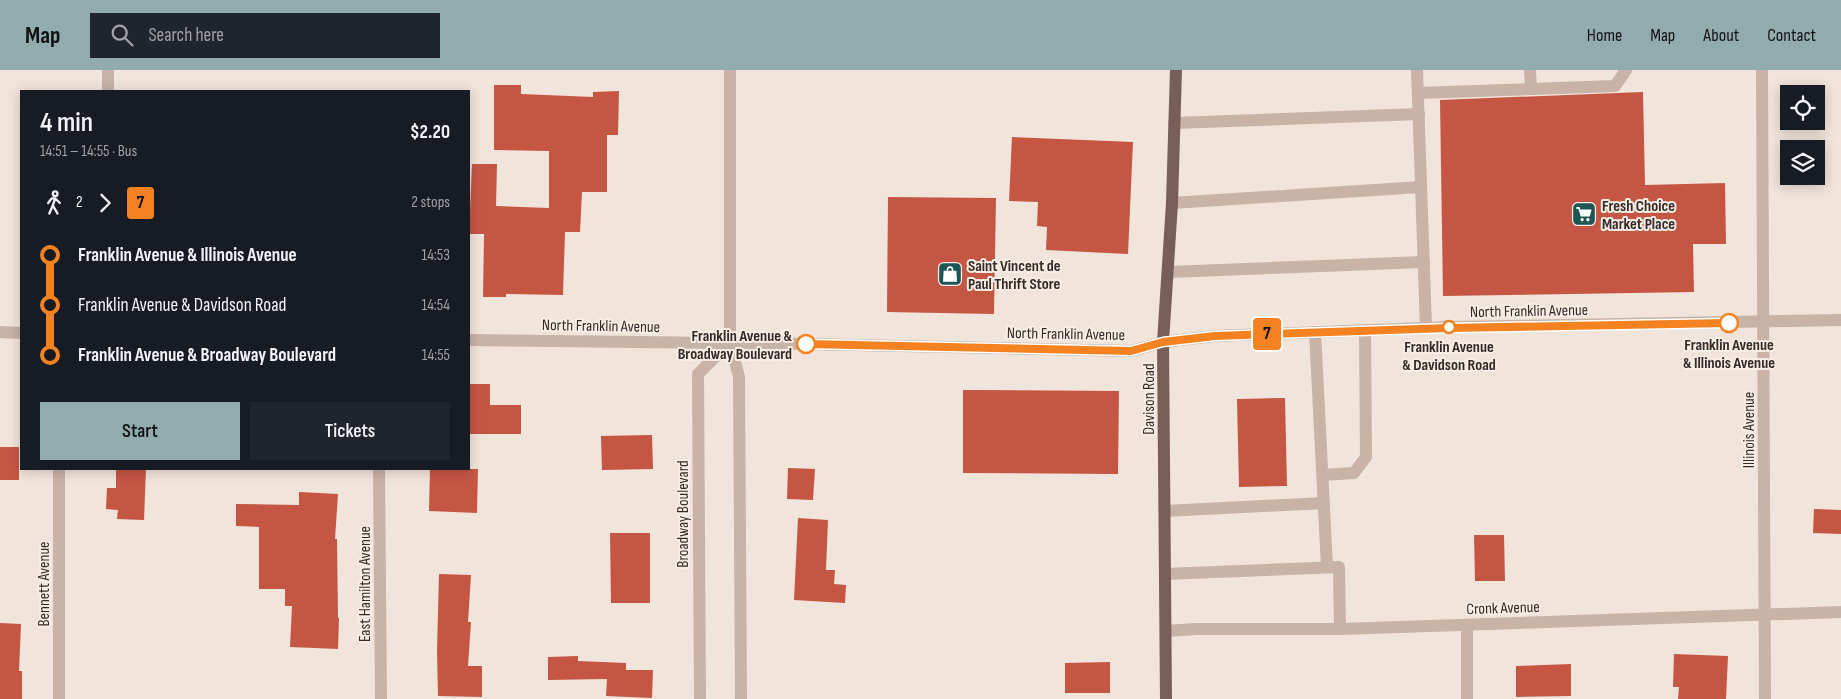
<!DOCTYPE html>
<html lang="en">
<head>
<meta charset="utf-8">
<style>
	body { margin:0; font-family:"Sofia Sans Condensed",sans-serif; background:#20242c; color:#f1f3f6; height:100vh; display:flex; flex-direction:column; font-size:19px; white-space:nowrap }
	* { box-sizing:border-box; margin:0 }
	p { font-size:16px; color:#9ea1a6 }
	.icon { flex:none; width:28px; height:28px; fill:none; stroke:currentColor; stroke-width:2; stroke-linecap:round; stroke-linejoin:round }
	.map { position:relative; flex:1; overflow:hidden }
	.side { position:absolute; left:20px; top:20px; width:450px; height:380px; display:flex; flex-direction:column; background:#171b24; border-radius:0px; box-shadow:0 2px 12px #0003 }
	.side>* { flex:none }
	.badge { padding:0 10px; border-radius:4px; font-size:18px; line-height:32px }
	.tools { position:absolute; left:1780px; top:15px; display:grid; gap:10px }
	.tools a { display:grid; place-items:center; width:45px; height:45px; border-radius:0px; background:#171b24; box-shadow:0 2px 12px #0003; font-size:25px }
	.map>.badge { position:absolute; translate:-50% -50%; box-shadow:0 0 0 2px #fff }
	.legs { display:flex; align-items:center; gap:8px; height:55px; padding:0 20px; font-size:16px }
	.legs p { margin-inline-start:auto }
	.summary { display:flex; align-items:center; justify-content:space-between; height:85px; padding:0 20px }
	h1 { font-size:28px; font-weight:600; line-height:38px }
	.button { display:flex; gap:10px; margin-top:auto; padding:10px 20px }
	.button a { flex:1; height:58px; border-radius:0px; background:#92acad; color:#111; font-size:20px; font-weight:600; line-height:58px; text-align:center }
	.button a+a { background:#20242c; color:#f1f3f6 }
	ul { padding:0 20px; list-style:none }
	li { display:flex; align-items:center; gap:18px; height:50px; font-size:19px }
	li i { display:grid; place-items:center; width:8px; height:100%; margin:0 6px; background:currentColor }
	li i::after { content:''; width:12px; height:12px; margin:-6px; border:4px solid; border-radius:50%; background:#171b24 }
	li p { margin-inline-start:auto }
	li:first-child i { background:linear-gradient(#0000 50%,currentColor 0) }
	li:last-child i { background:linear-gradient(currentColor 50%,#0000 0) }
	header { display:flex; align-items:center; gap:30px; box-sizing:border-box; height:70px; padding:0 25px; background:#92acad; color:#111 }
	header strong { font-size:24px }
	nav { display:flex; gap:28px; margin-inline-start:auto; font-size:18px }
	.search { width:350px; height:45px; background:#20242c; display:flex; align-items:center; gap:12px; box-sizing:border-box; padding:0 18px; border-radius:0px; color:#9ea1a6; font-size:19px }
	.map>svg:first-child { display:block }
	.building { fill:#c55644 }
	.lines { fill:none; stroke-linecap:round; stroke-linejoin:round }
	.minor { stroke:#c9b2a6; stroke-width:12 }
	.major { stroke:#775f58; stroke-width:12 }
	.line-1-casing { stroke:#fff; stroke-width:11 }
	.line-1 { stroke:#f58220; stroke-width:8 }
	.stop-1-dot { fill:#fff; stroke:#f58220; stroke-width:2.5 }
	.labels { text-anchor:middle; stroke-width:4; stroke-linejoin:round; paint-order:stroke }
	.poi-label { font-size:16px; font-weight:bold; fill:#352a27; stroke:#f9eee6; text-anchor:start }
	.street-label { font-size:16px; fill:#352a27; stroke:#f9eee6 }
	.stop-label { font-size:16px; font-weight:bold; fill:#352a27; stroke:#f9eee6 }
</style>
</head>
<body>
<header>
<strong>Map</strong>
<div class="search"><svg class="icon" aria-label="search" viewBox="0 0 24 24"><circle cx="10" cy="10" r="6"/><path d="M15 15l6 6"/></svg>Search here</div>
<nav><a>Home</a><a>Map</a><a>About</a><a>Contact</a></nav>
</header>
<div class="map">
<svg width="1841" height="629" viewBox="0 0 1841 629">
	<rect width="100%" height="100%" fill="#f1e4da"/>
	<g class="building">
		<polygon points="494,15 521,15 521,24 593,27 593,22 619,21 618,65 607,65 607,122 582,122 580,162 565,162 563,225 506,224 506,227 483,227 484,164 469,164 472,94 497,94 496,136 549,138 549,81 494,80"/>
		<polygon points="1643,22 1645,115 1725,113 1726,174 1693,174 1694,222 1443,226 1440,30"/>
		<polygon points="1012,67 1133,72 1128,184 1046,180 1047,157 1037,156 1038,132 1009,131"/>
		<polygon points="888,127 996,128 994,244 887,242"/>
		<polygon points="469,314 490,314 490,335 521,335 521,364 469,364"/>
		<polygon points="963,320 1119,321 1118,404 963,403"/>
		<polygon points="1285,328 1287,416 1239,417 1237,329"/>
		<polygon points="652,365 653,399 602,400 601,366"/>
		<rect x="0" y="377" width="19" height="33"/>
		<polygon points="788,398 815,399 813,430 787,429"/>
		<polygon points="116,399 146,399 144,450 117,449 118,440 106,439 107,418 116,418"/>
		<polygon points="430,399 478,399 477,443 429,441"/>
		<polygon points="299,422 338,424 335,469 337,469 338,548 339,548 338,579 290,577 292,536 285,536 285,519 259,519 259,457 236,456 236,434 299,435"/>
		<polygon points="1814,439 1841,440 1841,464 1813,463"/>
		<polygon points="798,448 828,450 826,500 835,500 834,514 846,515 845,533 794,530"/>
		<polygon points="610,463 650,463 650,533 611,533"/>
		<polygon points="1474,465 1504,465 1505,511 1475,511"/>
		<polygon points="439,504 471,505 468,552 471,552 468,596 482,596 482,627 438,626 437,581"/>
		<polygon points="0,553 21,554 19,601 22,601 22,629 0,629"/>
		<polygon points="1674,584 1728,586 1726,629 1678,629 1679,617 1673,617"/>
		<polygon points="578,586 578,591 626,593 626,600 653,600 652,628 606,626 607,609 548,610 548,587"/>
		<polygon points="1110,592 1110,623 1065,623 1065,593"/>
		<polygon points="1571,594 1571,626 1516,627 1516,596"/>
	</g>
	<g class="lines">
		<g class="minor">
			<polyline points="730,0 730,272 739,307 741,629"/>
			<polyline points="1417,0 1426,258"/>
			<polyline points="1530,0 1531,19 1615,16 1626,0"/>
			<polyline points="1762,0 1765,629"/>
			<polyline points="108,21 108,0"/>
			<polyline points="1418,23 1531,19"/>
			<polyline points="1174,53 1419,44"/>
			<polyline points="1172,133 1421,117"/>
			<polyline points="1168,202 1424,192"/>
			<polyline points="0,262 21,263"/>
			<polyline points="1315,262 1327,497"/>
			<polyline points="469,270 806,274 1131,281 1163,272 1215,266 1449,257 1841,250"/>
			<polyline points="59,399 59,629"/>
			<polyline points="379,399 381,629"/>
			<polyline points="1323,405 1354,403 1366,387 1365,260"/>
			<polyline points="1165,441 1324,433"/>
			<polyline points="1165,504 1339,497 1340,559"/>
			<polyline points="1467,555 1467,629"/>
			<polyline points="1166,561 1196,559 1340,559 1841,542"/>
			<polyline points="700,629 698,304 730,272"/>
		</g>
		<polyline class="major" points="1166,629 1163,272 1172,133 1176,0"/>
	</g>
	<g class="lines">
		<defs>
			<polyline id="line-1" points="806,274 1131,281 1163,272 1215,266 1449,258 1729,253"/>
		</defs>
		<use href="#line-1" class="line-1-casing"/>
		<use href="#line-1" class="line-1"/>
	</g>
	<defs>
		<symbol id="supermarket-square" viewBox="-11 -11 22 22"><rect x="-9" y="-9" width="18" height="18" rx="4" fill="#1d5654" stroke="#f9eee6"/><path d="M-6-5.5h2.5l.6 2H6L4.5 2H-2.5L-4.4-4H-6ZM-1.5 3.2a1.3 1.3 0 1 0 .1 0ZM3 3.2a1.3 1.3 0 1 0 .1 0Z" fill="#fff"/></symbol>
		<symbol id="shop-square" viewBox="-11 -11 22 22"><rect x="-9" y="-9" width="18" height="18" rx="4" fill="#1d5654" stroke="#f9eee6"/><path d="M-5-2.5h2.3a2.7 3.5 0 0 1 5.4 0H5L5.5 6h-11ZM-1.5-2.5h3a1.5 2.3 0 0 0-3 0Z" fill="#fff"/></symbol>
	</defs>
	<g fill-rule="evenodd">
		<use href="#supermarket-square" x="1570" y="130" width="28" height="28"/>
		<use href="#shop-square" x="936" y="190" width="28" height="28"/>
	</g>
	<g class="stop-1-dot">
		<circle cx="1729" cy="253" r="9"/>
		<circle cx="1449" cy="257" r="6"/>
		<circle cx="806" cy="274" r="9"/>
	</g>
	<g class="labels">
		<g class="poi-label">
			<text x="1602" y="141">Fresh Choice<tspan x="1602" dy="18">Market Place</tspan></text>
			<text x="968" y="201">Saint Vincent de<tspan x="968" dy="18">Paul Thrift Store</tspan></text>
		</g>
		<g class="street-label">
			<text transform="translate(1529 240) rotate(-1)" y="6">North Franklin Avenue</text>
			<text transform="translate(601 255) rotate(1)" y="6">North Franklin Avenue</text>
			<text transform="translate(1066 263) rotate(1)" y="6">North Franklin Avenue</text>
			<text transform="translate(1148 329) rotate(-90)" y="6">Davison Road</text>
			<text transform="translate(1748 360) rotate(-90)" y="6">Illinois Avenue</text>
			<text transform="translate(682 444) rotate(-90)" y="6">Broadway Boulevard</text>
			<text transform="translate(43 514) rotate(-90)" y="6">Bennett Avenue</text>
			<text transform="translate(364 514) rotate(-90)" y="6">East Hamilton Avenue</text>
			<text transform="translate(1503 537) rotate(-2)" y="6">Cronk Avenue</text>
		</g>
		<g class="stop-label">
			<text x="792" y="271" text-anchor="end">Franklin Avenue &amp;<tspan x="792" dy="18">Broadway Boulevard</tspan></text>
			<text x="1729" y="280">Franklin Avenue<tspan x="1729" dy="18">&amp; Illinois Avenue</tspan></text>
			<text x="1449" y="282">Franklin Avenue<tspan x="1449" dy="18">&amp; Davidson Road</tspan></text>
		</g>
	</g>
</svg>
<div class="tools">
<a><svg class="icon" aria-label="locate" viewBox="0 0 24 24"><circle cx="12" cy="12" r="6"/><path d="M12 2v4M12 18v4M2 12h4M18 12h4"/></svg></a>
<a><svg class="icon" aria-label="layers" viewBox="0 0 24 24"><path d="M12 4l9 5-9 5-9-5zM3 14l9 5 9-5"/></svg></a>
</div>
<b class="badge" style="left:1267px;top:264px;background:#f58220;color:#111">7</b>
<section class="side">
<div class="summary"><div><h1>4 min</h1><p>14:51 – 14:55 · Bus</p></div><b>$2.20</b></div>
<div class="legs"><svg class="icon" aria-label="walk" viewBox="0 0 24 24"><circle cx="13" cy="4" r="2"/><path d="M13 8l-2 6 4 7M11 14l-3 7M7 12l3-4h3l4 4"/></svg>2<svg class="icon" aria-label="forward" viewBox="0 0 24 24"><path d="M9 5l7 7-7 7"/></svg><b class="badge" style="background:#f58220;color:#111">7</b><p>2 stops</p></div>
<ul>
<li><i style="color:#f58220"></i><b>Franklin Avenue &amp; Illinois Avenue</b><p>14:53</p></li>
<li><i style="color:#f58220"></i><span>Franklin Avenue &amp; Davidson Road</span><p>14:54</p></li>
<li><i style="color:#f58220"></i><b>Franklin Avenue &amp; Broadway Boulevard</b><p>14:55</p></li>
</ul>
<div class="button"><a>Start</a><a>Tickets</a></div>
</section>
</div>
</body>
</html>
